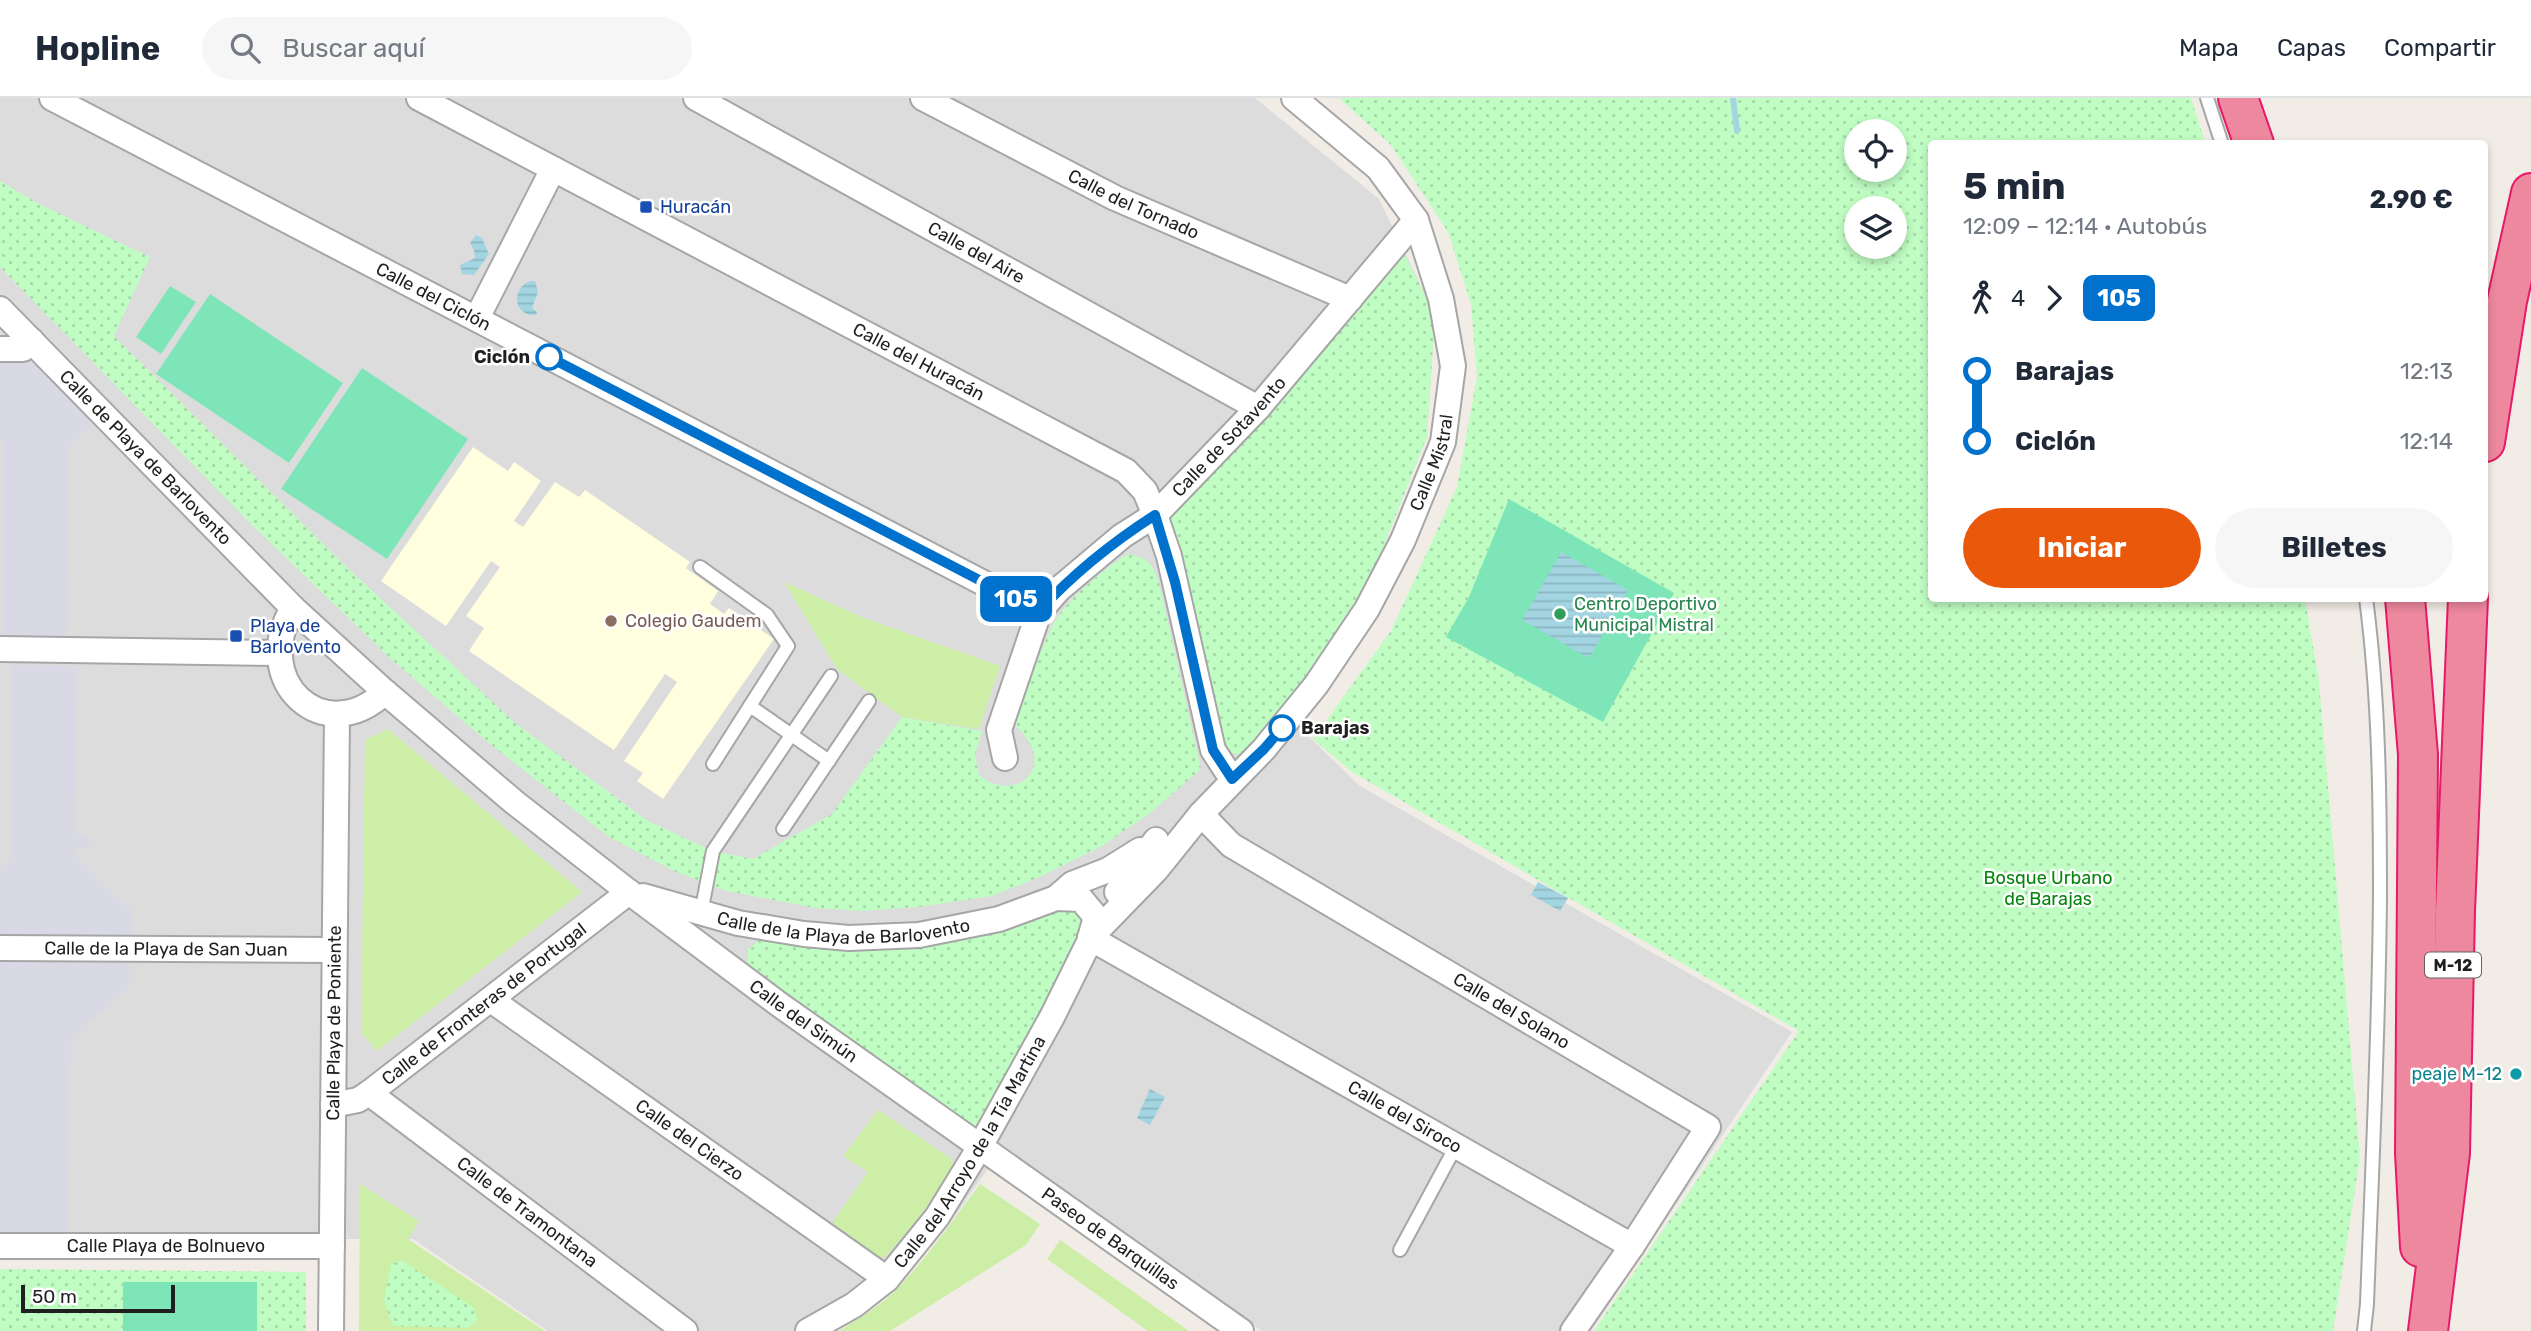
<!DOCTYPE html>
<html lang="es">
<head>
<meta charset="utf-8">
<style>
	body { margin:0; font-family:Rubik,sans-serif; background:#f6f6f7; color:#1f2937; height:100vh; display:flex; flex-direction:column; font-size:26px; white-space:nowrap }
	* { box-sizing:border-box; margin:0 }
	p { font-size:23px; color:#747a83 }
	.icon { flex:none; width:38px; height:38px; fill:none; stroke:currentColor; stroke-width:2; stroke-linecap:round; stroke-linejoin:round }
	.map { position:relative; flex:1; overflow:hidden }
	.sheet { position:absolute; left:1928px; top:42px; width:560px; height:462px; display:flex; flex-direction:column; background:#fff; border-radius:7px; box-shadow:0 4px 10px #0003 }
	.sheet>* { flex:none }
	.badge { padding:0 14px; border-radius:10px; font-size:24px; line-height:46px }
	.buttons { position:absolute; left:1844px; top:21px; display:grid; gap:14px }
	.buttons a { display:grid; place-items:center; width:63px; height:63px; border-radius:50%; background:#fff; box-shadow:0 4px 10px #0003; font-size:35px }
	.scale { position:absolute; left:21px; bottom:18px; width:154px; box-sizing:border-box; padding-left:7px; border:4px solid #1f1f1f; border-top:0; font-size:19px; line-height:24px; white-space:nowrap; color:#1f1f1f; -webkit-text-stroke:5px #fff; paint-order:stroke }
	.map>.badge { position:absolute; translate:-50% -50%; box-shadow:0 0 0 4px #fff }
	.legs { display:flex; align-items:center; gap:10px; height:77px; padding:0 35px; font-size:23px }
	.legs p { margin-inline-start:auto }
	.overview { display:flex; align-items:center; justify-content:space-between; height:119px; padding:0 35px }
	h1 { font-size:38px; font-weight:700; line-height:52px }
	.action { display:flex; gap:14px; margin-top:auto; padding:14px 35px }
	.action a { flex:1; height:80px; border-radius:42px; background:#ea580c; color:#fff; font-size:28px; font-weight:700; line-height:80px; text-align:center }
	.action a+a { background:#f6f6f7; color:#1f2937 }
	ul { padding:0 35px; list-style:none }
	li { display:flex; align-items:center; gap:24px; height:70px; font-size:26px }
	li i { display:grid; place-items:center; width:10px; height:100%; margin:0 9px; background:currentColor }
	li i::after { content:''; width:18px; height:18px; margin:-9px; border:5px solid; border-radius:50%; background:#fff }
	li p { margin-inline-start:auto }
	li:first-child i { background:linear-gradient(#0000 50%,currentColor 0) }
	li:last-child i { background:linear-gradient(currentColor 50%,#0000 0) }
	header { display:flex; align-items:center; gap:42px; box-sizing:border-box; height:98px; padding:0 35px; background:#fff; border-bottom:2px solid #e0e1e3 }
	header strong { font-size:33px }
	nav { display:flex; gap:38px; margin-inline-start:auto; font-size:24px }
	.search { width:490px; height:63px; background:#f6f6f7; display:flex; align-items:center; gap:18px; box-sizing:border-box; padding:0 24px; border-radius:38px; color:#747a83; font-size:26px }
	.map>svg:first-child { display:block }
	.residential { fill:#dddcdc }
	.education { fill:#fffedf }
	.grass { fill:#cdeea7 }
	.park { fill:url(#park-dots); fill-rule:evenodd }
	.pitch { fill:#7ee5b9 }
	.plaza { fill:#d9d9e6 }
	.water { fill:url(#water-rules) }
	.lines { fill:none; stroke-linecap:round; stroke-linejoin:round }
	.stream { stroke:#a2d5e1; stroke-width:6 }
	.service-casing { stroke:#a6a6a6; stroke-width:16 }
	.minor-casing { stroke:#a6a6a6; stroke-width:28 }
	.motorway-casing { stroke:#e71968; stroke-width:42 }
	.service { stroke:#fff; stroke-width:12 }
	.minor { stroke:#fff; stroke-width:24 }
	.motorway { stroke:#ed889e; stroke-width:38 }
	.line-1-casing { stroke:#fff; stroke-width:16 }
	.line-1 { stroke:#0072ce; stroke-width:10 }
	.transit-dot { fill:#1a4fb4; stroke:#fff; stroke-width:2.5 }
	.stop-1-dot { fill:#fff; stroke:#0072ce; stroke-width:3.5 }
	.leisure-dot { fill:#2e9e5b; stroke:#fff; stroke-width:2.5 }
	.education-dot { fill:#8d6e63; stroke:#fff; stroke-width:2.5 }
	.culture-dot { fill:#0f9aa8; stroke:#fff; stroke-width:2.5 }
	.labels { text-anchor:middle; stroke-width:5; stroke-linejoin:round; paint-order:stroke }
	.shield { fill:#fff; stroke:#626262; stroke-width:2 }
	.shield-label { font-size:16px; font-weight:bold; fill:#1f1f1f }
	.street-label { font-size:18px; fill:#1f1f1f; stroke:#fff }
	.transit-label { font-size:18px; fill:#164399; stroke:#fff; text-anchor:start }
	.stop-label { font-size:18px; font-weight:bold; fill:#1f1f1f; stroke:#fff; text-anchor:end }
	.leisure-label { font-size:18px; fill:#27864d; stroke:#fff; text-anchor:start }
	.education-label { font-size:18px; fill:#785e54; stroke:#fff; text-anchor:start }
	.park-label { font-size:18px; fill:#04860a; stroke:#fff }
	.culture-label { font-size:18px; fill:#0d838f; stroke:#fff; text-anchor:end }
</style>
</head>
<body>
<header>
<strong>Hopline</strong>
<div class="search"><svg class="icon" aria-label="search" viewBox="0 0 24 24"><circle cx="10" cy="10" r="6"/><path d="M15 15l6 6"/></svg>Buscar aquí</div>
<nav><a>Mapa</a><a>Capas</a><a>Compartir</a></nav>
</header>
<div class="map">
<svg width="2531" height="1233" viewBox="0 0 2531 1233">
	<defs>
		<pattern id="park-dots" width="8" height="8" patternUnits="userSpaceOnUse" patternTransform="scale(1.75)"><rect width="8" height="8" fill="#bffdc2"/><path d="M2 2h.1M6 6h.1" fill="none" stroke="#a4d8a6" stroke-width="1.8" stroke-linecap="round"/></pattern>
		<pattern id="water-rules" width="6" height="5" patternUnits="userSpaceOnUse" patternTransform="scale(1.75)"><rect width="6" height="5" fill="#a2d5e1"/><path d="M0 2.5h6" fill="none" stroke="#8bb6c1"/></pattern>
	</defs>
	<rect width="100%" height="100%" fill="#f1ece5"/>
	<polygon class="residential" points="0,0 1255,0 1379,101 1435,217 1427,339 1325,534 1279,610 1360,688 1792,934 1591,1233 1262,1233 1003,1049 950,1125 895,1192 863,1217 836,1233 548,1233 413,1141 0,1141"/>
	<polygon class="education" points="473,349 508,373 514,364 541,383 514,423 523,429 555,384 579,399 585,392 690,464 686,470 718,493 710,506 724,516 729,510 774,541 663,701 637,683 643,675 624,663 677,584 665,576 614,652 469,553 484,530 466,518 500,469 491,463 446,528 381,483"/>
	<g class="grass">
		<polygon points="784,484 864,520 1000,568 979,631 902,619 837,571"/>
		<polygon points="388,631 582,794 377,953 361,935 365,642"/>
		<polygon points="878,1012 952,1061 954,1070 917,1122 886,1158 879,1160 832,1125 868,1074 843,1058"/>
		<polygon points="360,1086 419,1123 408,1141 545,1233 359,1233"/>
		<path d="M980,1086L1040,1126L1026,1147L890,1233H839C858,1221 879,1209 896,1192C927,1160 953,1122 980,1086Z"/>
		<polygon points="1060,1142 1189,1233 1148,1233 1047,1161"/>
	</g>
	<g class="park">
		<path d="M1339,0H2191L2205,45L1932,46V500L2305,501L2319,584L2360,1060L2333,1233H1594L1799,933L1352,674L1313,641L1391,533L1457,389L1477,279L1471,206L1448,134L1391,47ZM1857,33H1895V72H1857ZM1857,110H1895V149H1857Z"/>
		<path d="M0,83L39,106L150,159L114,238L339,462L515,625L648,723L713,753L753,761L832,716L902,619L982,633L975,657L979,677C1014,707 1062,669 1015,627C1027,594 1037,557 1054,525C1067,501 1105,470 1128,456C1150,461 1152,465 1159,485L1201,671L1149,716L1102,748L1042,778L992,798L918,809L862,813L815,810L727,793L674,773L609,739L484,641L390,560L247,422L0,169Z"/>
		<polygon points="1398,143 1435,217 1427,339 1359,510 1284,615 1244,657 1224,654 1155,417"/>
		<polygon points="1064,809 1081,811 1086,826 984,1025 975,1028 967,1026 747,870 748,851 761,841 912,849 1004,831"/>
		<polygon points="401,1162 473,1209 478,1222 468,1230 393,1228 384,1202 391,1167"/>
		<polygon points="0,1171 306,1174 306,1233 0,1233"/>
	</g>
	<g class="pitch">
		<polygon points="170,188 196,204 161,256 136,239"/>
		<polygon points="210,196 343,285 289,365 156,276"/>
		<polygon points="362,270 468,341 387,461 281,391"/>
		<polygon points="1509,401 1674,495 1603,624 1446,539 1469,499"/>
		<rect x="123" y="1184" width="134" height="49"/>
	</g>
	<g class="plaza">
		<polygon points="0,261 37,262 96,321 68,349 66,539 3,538 3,344 0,341"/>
		<polygon points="12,567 77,568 74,736 89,737 89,751 75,750 74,757 114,798 128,810 132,810 133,838 0,837 0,772 11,762"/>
		<polygon points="0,860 129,862 129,888 71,940 67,1141 0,1141"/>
	</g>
	<g class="water">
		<polygon points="476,137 482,140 489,156 474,177 462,176 460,167 475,160 474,152 470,145"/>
		<path d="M530,183H535L538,194L532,210L537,214L536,217C514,219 510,191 530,183Z"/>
		<polygon points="1561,454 1628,492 1589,560 1522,522"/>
		<polygon points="1538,784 1568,800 1560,813 1531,797"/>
		<polygon points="1150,991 1165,999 1150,1027 1137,1020"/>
	</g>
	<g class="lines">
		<polyline class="stream" points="1733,0 1737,33"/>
		<defs>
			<g id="service">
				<polyline points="2207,0 2222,46"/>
				<polyline points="700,469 767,517 788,548 713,666"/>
				<polyline points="750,608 829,663"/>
				<polyline points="783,731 869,603"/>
				<polyline points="701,815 713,753 831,578"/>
				<polyline points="1400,1152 1456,1048"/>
				<path d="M2364,1233L2367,1206C2372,1070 2379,934 2380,797C2380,698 2379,600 2366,500"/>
			</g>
			<g id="minor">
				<path id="s1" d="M52,0L1039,514"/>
				<path id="s2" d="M419,0L1126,373L1145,393L1155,417L1169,458L1213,652L1232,681"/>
				<path id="s3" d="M696,0L1258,310"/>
				<path id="s4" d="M923,0L1115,100L1350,201"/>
				<path id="s5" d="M0,211L293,510L385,594L514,704L629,794L780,907L1241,1233"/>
				<polyline points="477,220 553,71"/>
				<polyline points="0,251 23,251 32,243"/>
				<path d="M293,510C249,583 324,652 385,594"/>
				<polyline points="0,551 278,555"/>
				<path id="s6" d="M1005,660L999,632L1039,514L1059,491L1122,438L1155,417L1258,310L1416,122"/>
				<path id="s7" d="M1201,716L1231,747L1708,1029L1632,1148L1573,1233"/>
				<polyline points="1117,794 1156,742"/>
				<path id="s8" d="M643,798L738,825L804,836L849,840L919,837L999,821L1056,800L1072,786L1108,772L1140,752"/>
				<polyline points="1056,800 1081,801 1096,819 1090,840"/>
				<path id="s9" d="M1090,840L1156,772L1201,716L1264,651L1316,587L1367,511L1403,442L1443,344L1453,268L1441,201L1416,122L1378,70L1294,0"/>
				<path id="s10" d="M1090,840L1632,1148"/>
				<path id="s11" d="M0,850L334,852"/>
				<path id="s12" d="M491,902L887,1181"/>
				<path id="s13" d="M369,995L685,1233"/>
				<path id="s14" d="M333,1007L358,1002L369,995L629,794"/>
				<path id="s15" d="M0,1148H332"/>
				<path id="s16" d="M331,1233L337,616"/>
				<path id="s17" d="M808,1233L854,1207L887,1181L937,1119L981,1047L1052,919L1098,826"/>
			</g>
			<g id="motorway">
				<polyline points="2238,0 2254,46"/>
				<polyline points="2485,344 2507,203 2531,95"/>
				<polyline points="2405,500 2418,657 2415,1055 2420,1149"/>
				<polyline points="2428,1233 2450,1055 2455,813 2468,500"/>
			</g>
		</defs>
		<use href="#service" class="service-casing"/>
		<use href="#minor" class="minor-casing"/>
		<use href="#motorway" class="motorway-casing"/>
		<use href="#service" class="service"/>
		<use href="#minor" class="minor"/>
		<use href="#motorway" class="motorway"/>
	</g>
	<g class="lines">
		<defs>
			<path id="line-1" d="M549,259L1039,513C1073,476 1113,444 1155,417L1175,484L1213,652L1232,681L1264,651L1282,630"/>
		</defs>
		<use href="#line-1" class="line-1-casing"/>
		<use href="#line-1" class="line-1"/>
	</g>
	<g class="transit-dot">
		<rect x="639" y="102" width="14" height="14" rx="3.5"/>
		<rect x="229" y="531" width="14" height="14" rx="3.5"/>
	</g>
	<g class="stop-1-dot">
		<circle cx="549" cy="259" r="12"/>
		<circle cx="1282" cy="630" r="12"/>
	</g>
	<circle class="leisure-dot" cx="1560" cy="516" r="7"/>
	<circle class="education-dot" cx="611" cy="523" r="7"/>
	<circle class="culture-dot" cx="2516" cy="976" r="7"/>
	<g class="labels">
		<rect class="shield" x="2425" y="854.5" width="56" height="25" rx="5"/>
		<g class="shield-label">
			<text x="2453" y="873">M-12</text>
		</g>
		<g class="street-label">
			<text dy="6" stroke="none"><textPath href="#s4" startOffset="236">Calle del Tornado</textPath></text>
			<text dy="6" stroke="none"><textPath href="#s3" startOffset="320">Calle del Aire</textPath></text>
			<text dy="6" stroke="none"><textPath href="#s1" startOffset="430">Calle del Ciclón</textPath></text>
			<text dy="6" stroke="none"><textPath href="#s2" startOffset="565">Calle del Huracán</textPath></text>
			<text dy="6" stroke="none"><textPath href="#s6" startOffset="413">Calle de Sotavento</textPath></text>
			<text dy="6" stroke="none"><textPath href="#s5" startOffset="208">Calle de Playa de Barlovento</textPath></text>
			<text dy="6" stroke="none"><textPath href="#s9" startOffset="592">Calle Mistral</textPath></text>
			<text dy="6" stroke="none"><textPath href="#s8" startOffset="205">Calle de la Playa de Barlovento</textPath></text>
			<text dy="6" stroke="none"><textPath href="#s11" startOffset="166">Calle de la Playa de San Juan</textPath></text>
			<text dy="6" stroke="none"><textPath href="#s14" startOffset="184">Calle de Fronteras de Portugal</textPath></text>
			<text dy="6" stroke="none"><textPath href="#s7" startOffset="369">Calle del Solano</textPath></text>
			<text dy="6" stroke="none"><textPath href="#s5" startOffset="1076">Calle del Simún</textPath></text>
			<text dy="6" stroke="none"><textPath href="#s16" startOffset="308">Calle Playa de Poniente</textPath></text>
			<text dy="6" stroke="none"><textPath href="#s10" startOffset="362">Calle del Siroco</textPath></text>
			<text dy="6" stroke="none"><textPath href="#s12" startOffset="243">Calle del Cierzo</textPath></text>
			<text dy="6" stroke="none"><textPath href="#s17" startOffset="247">Calle del Arroyo de la Tía Martina</textPath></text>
			<text dy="6" stroke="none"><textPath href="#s13" startOffset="198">Calle de Tramontana</textPath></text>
			<text dy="6" stroke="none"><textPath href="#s5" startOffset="1452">Paseo de Barquillas</textPath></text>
			<text dy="6" stroke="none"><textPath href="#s15" startOffset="166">Calle Playa de Bolnuevo</textPath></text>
		</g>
		<g class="transit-label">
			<text x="660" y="115">Huracán</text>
			<text x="250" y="534">Playa de<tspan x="250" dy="21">Barlovento</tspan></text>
		</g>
		<g class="stop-label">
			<text x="530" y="265">Ciclón</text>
			<text x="1301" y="636" text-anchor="start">Barajas</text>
		</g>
		<g class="leisure-label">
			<text x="1574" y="512">Centro Deportivo<tspan x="1574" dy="21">Municipal Mistral</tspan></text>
		</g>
		<g class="education-label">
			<text x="625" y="529">Colegio Gaudem</text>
		</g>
		<g class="park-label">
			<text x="2048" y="786">Bosque Urbano<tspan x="2048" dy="21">de Barajas</tspan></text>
		</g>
		<g class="culture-label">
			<text x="2502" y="982">peaje M-12</text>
		</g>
	</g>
</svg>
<div class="buttons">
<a><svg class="icon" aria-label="locate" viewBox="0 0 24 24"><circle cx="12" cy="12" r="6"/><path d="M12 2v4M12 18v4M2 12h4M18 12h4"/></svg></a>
<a><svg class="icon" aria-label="layers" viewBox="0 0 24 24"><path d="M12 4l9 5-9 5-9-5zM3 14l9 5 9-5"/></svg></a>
</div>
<div class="scale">50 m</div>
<b class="badge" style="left:1016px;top:501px;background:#0072ce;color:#fff">105</b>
<section class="sheet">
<div class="overview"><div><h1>5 min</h1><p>12:09 – 12:14 · Autobús</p></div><b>2.90 €</b></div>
<div class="legs"><svg class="icon" aria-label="walk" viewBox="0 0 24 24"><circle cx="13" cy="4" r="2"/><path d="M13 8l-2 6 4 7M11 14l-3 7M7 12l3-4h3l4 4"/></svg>4<svg class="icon" aria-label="forward" viewBox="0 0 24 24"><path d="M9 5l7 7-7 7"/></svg><b class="badge" style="background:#0072ce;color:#fff">105</b></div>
<ul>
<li><i style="color:#0072ce"></i><b>Barajas</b><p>12:13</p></li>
<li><i style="color:#0072ce"></i><b>Ciclón</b><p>12:14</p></li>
</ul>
<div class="action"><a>Iniciar</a><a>Billetes</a></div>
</section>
</div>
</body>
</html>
